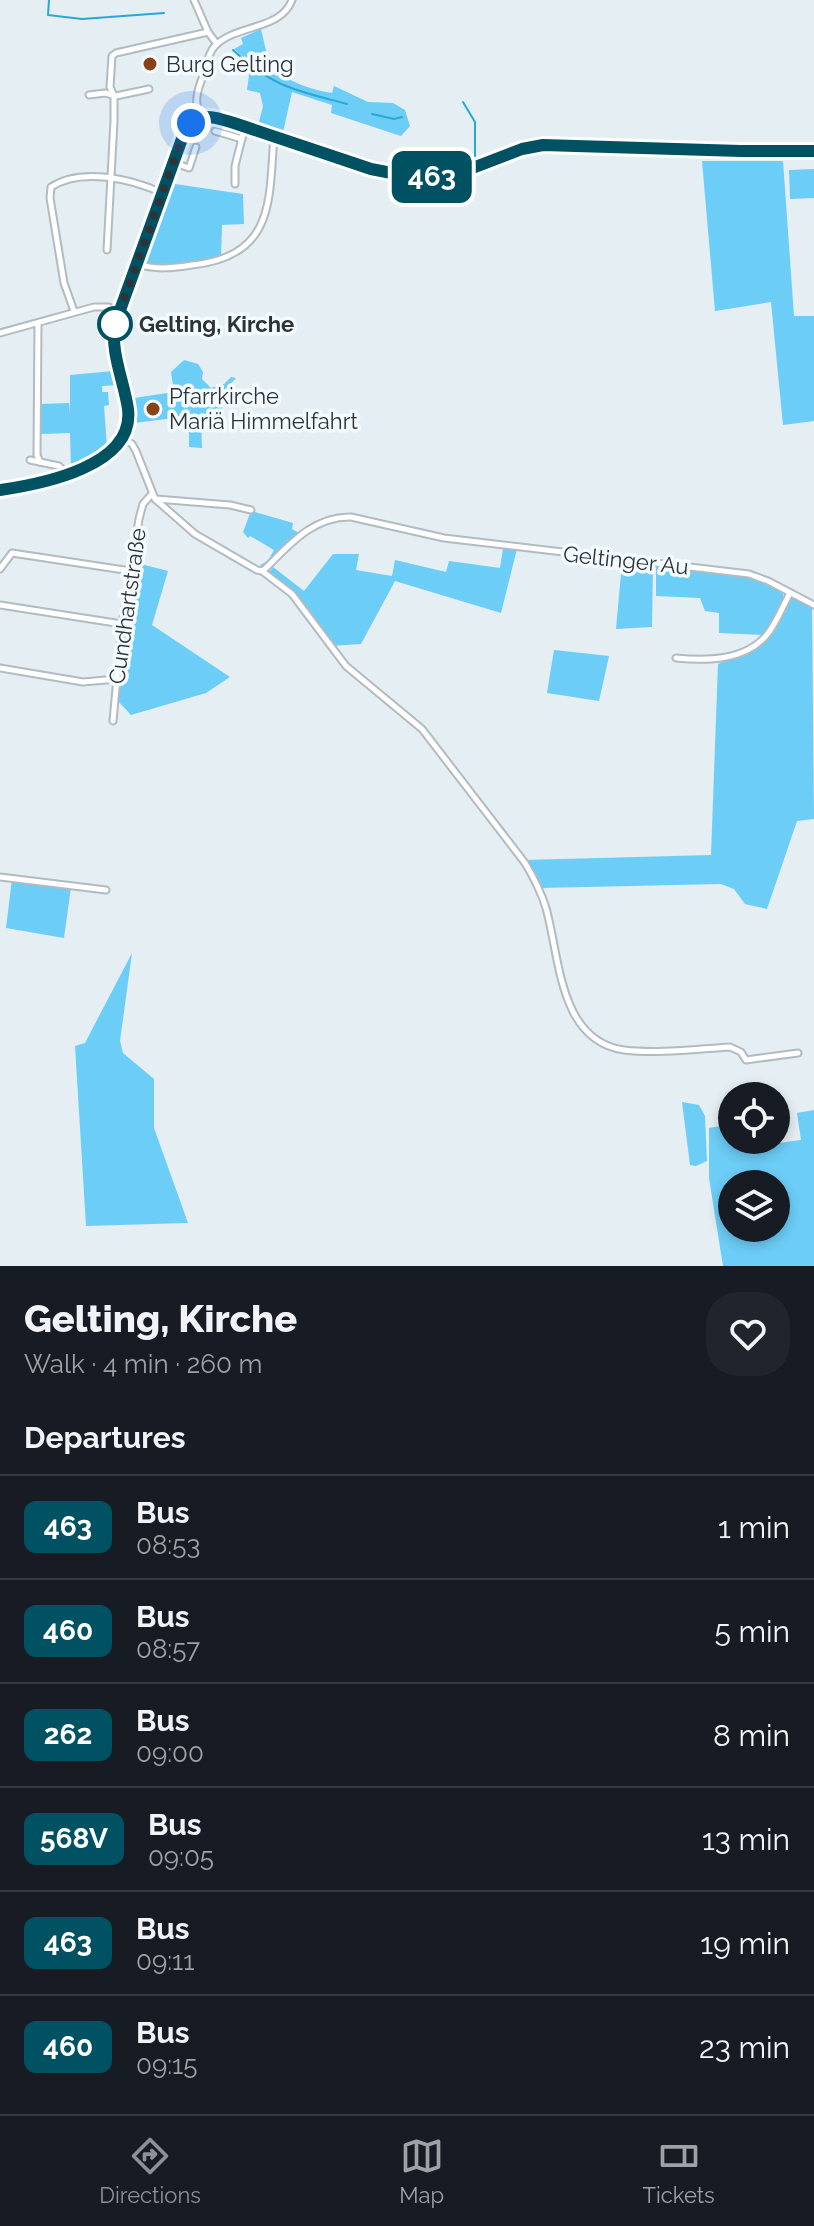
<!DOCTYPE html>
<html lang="en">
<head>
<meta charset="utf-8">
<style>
	body { margin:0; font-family:Raleway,sans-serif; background:#20242c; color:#f1f3f6; height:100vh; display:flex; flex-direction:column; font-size:30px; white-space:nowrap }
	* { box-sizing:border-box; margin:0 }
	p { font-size:26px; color:#9ea1a6 }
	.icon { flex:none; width:44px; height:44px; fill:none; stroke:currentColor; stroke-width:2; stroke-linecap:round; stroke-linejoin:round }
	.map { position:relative; height:1266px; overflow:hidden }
	.panel { display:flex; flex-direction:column; background:#171b24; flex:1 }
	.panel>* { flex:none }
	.badge { padding:0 16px; border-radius:12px; font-size:28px; line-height:52px }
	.tools { position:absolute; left:718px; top:1082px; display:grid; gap:16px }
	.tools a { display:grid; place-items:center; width:72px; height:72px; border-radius:50%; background:#171b24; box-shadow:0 4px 12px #0003; font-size:40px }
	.you { position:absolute; width:40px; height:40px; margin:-20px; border:6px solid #fff; border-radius:50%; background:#1a73e8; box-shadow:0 0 0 12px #1a73e833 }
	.map>.badge { position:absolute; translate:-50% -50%; box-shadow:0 0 0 4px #fff }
	h2 { padding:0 24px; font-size:30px; line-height:72px }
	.round { display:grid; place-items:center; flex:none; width:84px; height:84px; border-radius:32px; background:#20242c }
	.headline { display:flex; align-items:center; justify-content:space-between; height:136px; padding:0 24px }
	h1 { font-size:38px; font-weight:800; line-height:60px }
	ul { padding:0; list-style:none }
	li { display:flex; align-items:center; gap:24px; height:104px; padding:0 24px; border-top:2px solid #363941 }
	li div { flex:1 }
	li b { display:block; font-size:30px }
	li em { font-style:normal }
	li .badge { min-width:88px; font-weight:700; text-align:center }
	.menu { display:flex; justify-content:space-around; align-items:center; height:112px; border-top:2px solid #363941; background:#171b24; font-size:22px; color:#9ea1a6 }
	.menu a { display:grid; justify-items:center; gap:4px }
	.menu .on { color:#8c9099 }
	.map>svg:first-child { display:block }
	.green { fill:#6ccdf7; fill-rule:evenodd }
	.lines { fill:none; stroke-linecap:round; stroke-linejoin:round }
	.stream { stroke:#29a7d5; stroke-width:2 }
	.minor-casing { stroke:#b2bbc0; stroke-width:9 }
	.secondary-casing { stroke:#b2bbc0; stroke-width:11 }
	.minor { stroke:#fff; stroke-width:5 }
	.secondary { stroke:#fff; stroke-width:7 }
	.line-casing { stroke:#fff; stroke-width:18 }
	.line { stroke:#005262; stroke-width:12 }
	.walk { stroke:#303335; stroke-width:8; stroke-dasharray:0 14.4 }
	.poi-dot { fill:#874218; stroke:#f3fbff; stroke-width:3 }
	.stop-dot { fill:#fff; stroke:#005262; stroke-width:4 }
	.labels { text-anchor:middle; stroke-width:7; stroke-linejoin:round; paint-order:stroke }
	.poi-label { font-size:22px; fill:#303335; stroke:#f3fbff; text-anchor:start }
	.stop-label { font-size:22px; font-weight:bold; fill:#303335; stroke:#f3fbff; text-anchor:start }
	.street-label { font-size:22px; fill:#303335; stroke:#f3fbff }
</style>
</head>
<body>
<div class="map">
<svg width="814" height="1266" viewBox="0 0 814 1266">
	<rect width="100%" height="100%" fill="#e4eef3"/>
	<g class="green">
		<path d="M261,29L270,68C288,80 309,90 332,93L334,86L368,102L393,103L405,110L410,126L401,136L331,113L332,105L292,92L283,132L258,126L263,106L260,93L247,90L249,75L246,65L260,72L234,49L243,44L241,38Z"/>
		<polygon points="702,161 783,161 794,316 814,316 814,421 783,425 771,302 715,311"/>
		<polygon points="814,169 814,198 790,199 789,170"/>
		<polygon points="175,184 243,194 244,224 222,225 221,258 156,266 146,262 145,255"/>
		<polygon points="184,360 198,364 203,372 202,379 211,388 224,384 231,377 236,378 225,390 221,414 216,417 211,413 205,414 201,418 202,448 189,447 189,425 182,417 134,423 134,398 174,392 171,372"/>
		<polygon points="114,371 118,385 102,386 102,392 108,392 109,405 104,406 107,448 71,468 70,433 41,434 41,404 69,403 70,414 70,375"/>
		<polygon points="251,511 293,523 292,529 299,533 263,567 260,565 268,561 274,550 250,536 248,538 243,532"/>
		<polygon points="503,549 517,549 501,613 395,581 361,644 331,646 293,592 268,574 273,567 304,591 333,554 359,554 356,570 392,576 395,560 446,572 449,561 500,568"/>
		<path d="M133,562L168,571L152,625L230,677L206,693L131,715L118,701C118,676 119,650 123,625C126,604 136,583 133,562Z"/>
		<polygon points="622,563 653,566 652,627 616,629"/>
		<polygon points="656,566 755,577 767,581 783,593 784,600 765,635 719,633 719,613 705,611 700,598 656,596"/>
		<polygon points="795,598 812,606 814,819 797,821 767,909 745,904 734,889 721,884 540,888 524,860 711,855 718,664 754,648 766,638 789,600"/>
		<polygon points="554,650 609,656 599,701 547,693"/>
		<polygon points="12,879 71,887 64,938 6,928"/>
		<polygon points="132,953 120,1041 123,1053 154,1079 154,1128 188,1223 86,1226 75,1046 85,1043"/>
		<polygon points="682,1102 699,1105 705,1116 707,1161 696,1166 690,1165"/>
		<path d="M814,1110V1266H723L709,1178V1128L732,1124V1140H748L750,1147L801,1140L797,1113ZM776,1184V1228H732V1184Z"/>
	</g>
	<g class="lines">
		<g class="stream">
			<polyline points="49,0 48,15 82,19 164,13"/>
			<path d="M233,50C274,88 295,90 347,104"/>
			<polyline points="463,102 475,122 475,161"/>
			<polyline points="372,114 394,119 402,117"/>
			<polyline points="635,151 742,156 814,155"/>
			<polyline points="482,170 518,155 539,150"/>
		</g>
		<defs>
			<g id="minor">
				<polyline points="194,0 208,32 217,44"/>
				<polyline points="89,95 105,93 116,96 149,89"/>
				<path d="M200,117C194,102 197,91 203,76C206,66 208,54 214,47C234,24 281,31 292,0"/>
				<polyline points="215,131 242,139"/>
				<polyline points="174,163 189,168 196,147"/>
				<polyline points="235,184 235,166 245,126"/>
				<polyline points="107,250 114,121 114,96 110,87 112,56 116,53 208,32"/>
				<path d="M137,264C155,270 174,268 192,265C275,256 269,201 274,135"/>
				<path d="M74,311L64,283L50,198L51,187C81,167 132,179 162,193"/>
				<polyline points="38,323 37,455 40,462"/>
				<polyline points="0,333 94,307 109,307 119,312"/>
				<path d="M122,438L132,444L136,451L155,499L195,534L257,570L262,571L266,568C290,544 314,516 351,517L444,538L749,574L768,581L814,605"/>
				<polyline points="30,460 59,466 66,474"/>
				<polyline points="156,499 230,505 251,510"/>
				<polyline points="0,569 12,553 131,571"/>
				<path d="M262,571L292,594L346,666L422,729L525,863C534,878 541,892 546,908C560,958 559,1041 624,1050C658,1054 696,1049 730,1047L741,1052L746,1060L798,1053"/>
				<polyline points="0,605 122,624"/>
				<path d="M676,658C707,661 748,661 769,632C777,621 783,606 790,593"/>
				<polyline points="0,668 83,682 117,679"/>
				<polyline points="113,721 122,624 139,519 143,504 151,495"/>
				<polyline points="0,877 106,890"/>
			</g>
			<path id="secondary" d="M0,489C42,484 135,466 128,409C124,381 110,352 115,324L183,136C196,110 210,116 234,123L371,169L412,177L457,174L522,149L543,145L741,151H814"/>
		</defs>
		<use href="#minor" class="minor-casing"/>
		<use href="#secondary" class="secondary-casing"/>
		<use href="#minor" class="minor"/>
		<use href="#secondary" class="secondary"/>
	</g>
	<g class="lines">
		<defs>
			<path id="line" d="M0,490C42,484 135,466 128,409C124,381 110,352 115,324L183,136C196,110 210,116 234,123L371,169L412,177L457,174L522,149L543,145L741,151H814"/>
		</defs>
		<use href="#line" class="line-casing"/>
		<use href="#line" class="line"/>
		<polyline class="walk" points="115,324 183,136 191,123"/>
	</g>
	<g class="poi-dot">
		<circle cx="150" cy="64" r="8"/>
		<circle cx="153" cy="409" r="8"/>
	</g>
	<circle class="stop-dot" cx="115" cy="324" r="16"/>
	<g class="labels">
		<g class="poi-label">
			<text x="166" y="72">Burg Gelting</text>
			<text x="169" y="404">Pfarrkirche<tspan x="169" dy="25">Mariä Himmelfahrt</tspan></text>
		</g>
		<g class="stop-label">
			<text x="139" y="332">Gelting, Kirche</text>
		</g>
		<g class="street-label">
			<text transform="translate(626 560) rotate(6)" y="8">Geltinger Au</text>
			<text transform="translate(127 606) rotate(-82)" y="8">Cundhartstraße</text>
		</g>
	</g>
</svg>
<div class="tools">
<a><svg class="icon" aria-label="locate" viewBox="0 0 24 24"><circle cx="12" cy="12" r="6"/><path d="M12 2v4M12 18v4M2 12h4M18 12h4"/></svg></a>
<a><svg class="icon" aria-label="layers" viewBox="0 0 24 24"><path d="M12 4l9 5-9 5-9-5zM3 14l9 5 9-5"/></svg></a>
</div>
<div class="you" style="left:191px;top:123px"></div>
<b class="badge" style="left:432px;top:177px;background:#005262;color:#fff">463</b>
</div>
<section class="panel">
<div class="headline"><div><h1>Gelting, Kirche</h1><p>Walk · 4 min · 260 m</p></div><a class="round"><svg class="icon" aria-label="heart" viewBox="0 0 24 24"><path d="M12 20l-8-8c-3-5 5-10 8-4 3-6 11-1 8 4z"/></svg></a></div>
<h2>Departures</h2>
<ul>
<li><span class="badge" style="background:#005262;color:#fff">463</span><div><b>Bus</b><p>08:53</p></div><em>1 min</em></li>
<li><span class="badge" style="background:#005262;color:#fff">460</span><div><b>Bus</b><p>08:57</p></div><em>5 min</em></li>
<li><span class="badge" style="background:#005262;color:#fff">262</span><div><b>Bus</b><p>09:00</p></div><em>8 min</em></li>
<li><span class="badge" style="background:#005262;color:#fff">568V</span><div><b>Bus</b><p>09:05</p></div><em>13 min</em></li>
<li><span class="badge" style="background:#005262;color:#fff">463</span><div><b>Bus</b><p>09:11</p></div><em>19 min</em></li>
<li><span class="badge" style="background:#005262;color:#fff">460</span><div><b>Bus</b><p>09:15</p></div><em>23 min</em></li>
</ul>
</section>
<nav class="menu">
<a class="on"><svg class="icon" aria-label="directions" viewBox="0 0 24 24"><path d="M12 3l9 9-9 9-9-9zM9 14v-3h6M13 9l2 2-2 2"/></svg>Directions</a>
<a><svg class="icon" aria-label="map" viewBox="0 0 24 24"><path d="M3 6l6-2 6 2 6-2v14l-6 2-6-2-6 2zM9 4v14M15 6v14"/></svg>Map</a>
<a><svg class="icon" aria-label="tickets" viewBox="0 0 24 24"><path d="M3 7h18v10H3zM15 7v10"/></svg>Tickets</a>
</nav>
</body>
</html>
